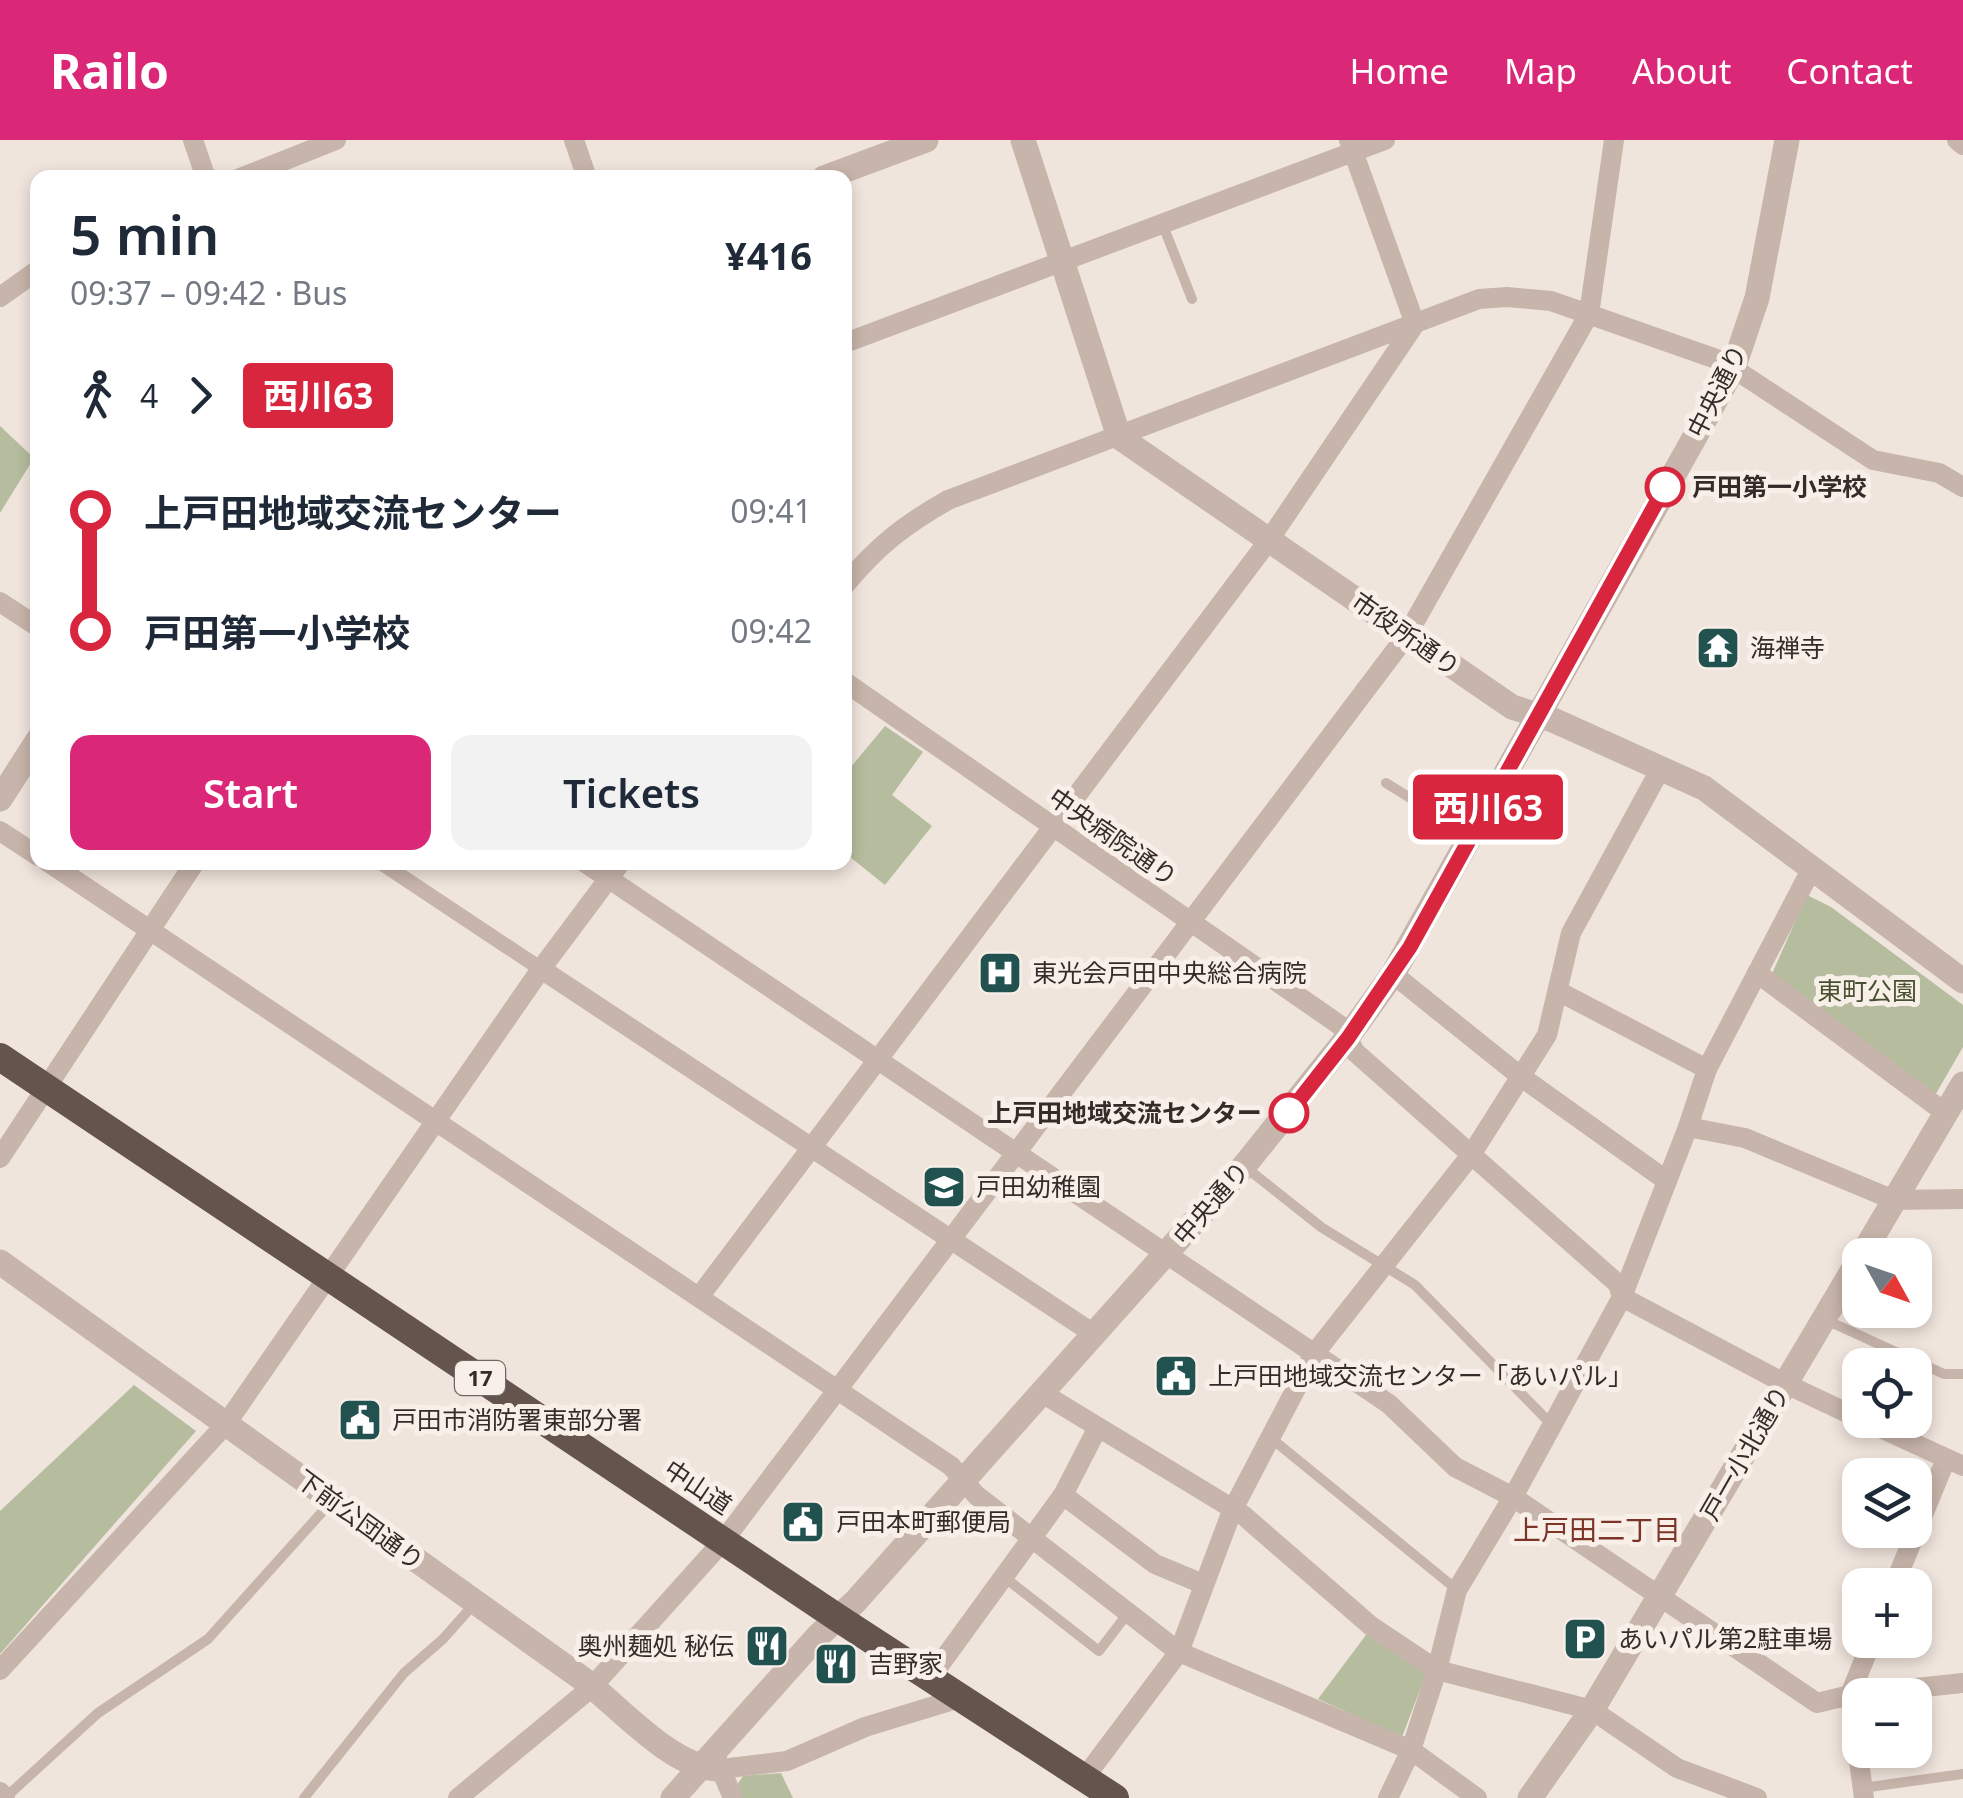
<!DOCTYPE html>
<html lang="en">
<head>
<meta charset="utf-8">
<style>
	body { margin:0; font-family:"Noto Sans","Noto Sans JP",sans-serif; background:#f2f2f3; color:#1f2937; height:100vh; display:flex; flex-direction:column; font-size:38px; white-space:nowrap }
	* { box-sizing:border-box; margin:0 }
	p { font-size:32px; color:#747a83 }
	.icon { flex:none; width:55px; height:55px; fill:none; stroke:currentColor; stroke-width:2; stroke-linecap:round; stroke-linejoin:round }
	.map { position:relative; flex:1; overflow:hidden }
	.side { position:absolute; left:30px; top:30px; width:822px; height:700px; display:flex; flex-direction:column; background:#fff; border-radius:20px; box-shadow:0 5px 15px #0003 }
	.side>* { flex:none }
	.badge { padding:0 20px; border-radius:8px; font-size:35px; line-height:65px }
	.needle { width:65px; rotate:130deg }
	.fabs { position:absolute; left:1842px; top:1098px; display:grid; gap:20px }
	.fabs a { display:grid; place-items:center; width:90px; height:90px; border-radius:20px; background:#fff; box-shadow:0 5px 15px #0003; font-size:50px }
	.map>.badge { position:absolute; translate:-50% -50%; box-shadow:0 0 0 5px #fff }
	.legs { display:flex; align-items:center; gap:15px; height:110px; padding:0 40px; font-size:32px }
	.legs p { margin-inline-start:auto }
	.headline { display:flex; align-items:center; justify-content:space-between; height:170px; padding:0 40px }
	h1 { font-size:55px; font-weight:600; line-height:75px }
	.button { display:flex; gap:20px; margin-top:auto; padding:20px 40px }
	.button a { flex:1; height:115px; border-radius:20px; background:#db2777; color:#fff; font-size:40px; font-weight:600; line-height:115px; text-align:center }
	.button a+a { background:#f2f2f3; color:#1f2937 }
	ul { padding:0 40px; list-style:none }
	li { display:flex; align-items:center; gap:35px; height:120px; font-size:38px }
	li i { display:grid; place-items:center; width:15px; height:100%; margin:0 12px; background:currentColor }
	li i::after { content:''; width:25px; height:25px; margin:-12px; border:8px solid; border-radius:50%; background:#fff }
	li p { margin-inline-start:auto }
	li:first-child i { background:linear-gradient(#0000 50%,currentColor 0) }
	li:last-child i { background:linear-gradient(currentColor 50%,#0000 0) }
	header { display:flex; align-items:center; gap:60px; box-sizing:border-box; height:140px; padding:0 50px; background:#db2777; color:#fff }
	header strong { font-size:48px }
	nav { display:flex; gap:55px; margin-inline-start:auto; font-size:35px }
	.map>svg:first-child { display:block }
	.green { fill:#b6bd9e }
	.lines { fill:none; stroke-linecap:round; stroke-linejoin:round }
	.service { stroke:#c7b4aa; stroke-width:10 }
	.pedestrian { stroke:#c7b4aa; stroke-width:15 }
	.minor { stroke:#c7b4aa; stroke-width:20 }
	.tertiary { stroke:#c7b4aa; stroke-width:25 }
	.trunk { stroke:#65534e; stroke-width:28 }
	.line-1-casing { stroke:#fff; stroke-width:22 }
	.line-1 { stroke:#d7263d; stroke-width:15 }
	.stop-1-dot { fill:#fff; stroke:#d7263d; stroke-width:5 }
	.labels { text-anchor:middle; stroke-width:10; stroke-linejoin:round; paint-order:stroke }
	.shield { fill:#f8efe9; stroke:#706663; stroke-width:2.5 }
	.shield-label { font-size:22px; font-weight:bold; fill:#352b29 }
	.street-label { font-size:25px; fill:#352b29; stroke:#f8efe9 }
	.stop-label { font-size:25px; font-weight:bold; fill:#352b29; stroke:#f8efe9; text-anchor:start }
	.poi-label { font-size:25px; fill:#352b29; stroke:#f8efe9; text-anchor:start }
	.park-label { font-size:25px; fill:#48512f; stroke:#f8efe9 }
	.neighbourhood-label { font-size:28px; fill:#7c3429; stroke:#f8efe9 }
</style>
</head>
<body>
<header>
<strong>Railo</strong>
<nav><a>Home</a><a>Map</a><a>About</a><a>Contact</a></nav>
</header>
<div class="map">
<svg width="1963" height="1658" viewBox="0 0 1963 1658">
	<rect width="100%" height="100%" fill="#f0e5dd"/>
	<g class="green">
		<polygon points="0,286 34,318 0,373"/>
		<polygon points="885,586 923,612 892,655 932,686 885,745 845,713 845,634"/>
		<polygon points="1807,755 1831,767 1963,865 1963,907 1934,957 1771,836"/>
		<polygon points="134,1245 196,1291 0,1514 0,1371"/>
		<polygon points="1369,1491 1426,1534 1402,1597 1318,1559"/>
		<polygon points="781,1633 793,1658 740,1658 735,1648 743,1636"/>
	</g>
	<g class="lines">
		<g class="service">
			<polyline points="1162,83 1192,159"/>
			<polyline points="1386,643 1470,695"/>
			<polyline points="1244,1026 1321,1087 1415,1145 1551,1284"/>
			<polyline points="1826,1180 1944,1234 1963,1234"/>
			<polyline points="1271,1298 1456,1449"/>
			<polyline points="1004,1437 1099,1511 1128,1473"/>
			<polyline points="1862,1648 1963,1634"/>
			<polyline points="5,1658 98,1573 208,1499 332,1361"/>
			<polyline points="304,1658 404,1533 443,1499 474,1464"/>
		</g>
		<polyline class="pedestrian" points="380,722 541,829"/>
		<g class="minor">
			<polyline points="193,0 206,38"/>
			<polyline points="574,0 587,38"/>
			<polyline points="1957,0 1963,5"/>
			<polyline points="240,38 336,0"/>
			<polyline points="0,157 38,130"/>
			<polyline points="845,203 1385,0"/>
			<path d="M845,445C877,406 904,385 948,360L1479,159L1507,157L1551,161L1722,221L1873,320L1939,333L1963,347"/>
			<polyline points="0,462 38,487"/>
			<polyline points="845,542 1341,886 1355,912 1618,1144 1622,1157 1786,1244 1860,1279"/>
			<polyline points="0,691 38,716"/>
			<polyline points="48,722 951,1326 976,1355 1179,1512 1411,1610 1477,1658"/>
			<polyline points="584,722 1389,1264 1455,1327 1513,1357 1817,1563 1850,1555 1963,1543"/>
			<polyline points="541,829 1094,1194"/>
			<polyline points="1757,833 1947,974"/>
			<polyline points="1393,834 1520,936 1667,1041"/>
			<polyline points="1558,851 1707,929"/>
			<polyline points="1688,987 1745,998 1894,1060 1963,1059"/>
			<polyline points="0,1018 195,722"/>
			<polyline points="699,1157 1269,400 1415,184 1349,0"/>
			<polyline points="1042,1253 1243,1375 1371,1486 1437,1530 1592,1570 1677,1628 1757,1658"/>
			<polyline points="1863,1280 1963,1326"/>
			<polyline points="1063,1355 1155,1424 1203,1444"/>
			<polyline points="1894,1445 1946,1319"/>
			<polyline points="0,1530 226,1284 541,829 621,722"/>
			<polyline points="930,1538 1063,1355 1097,1289"/>
			<polyline points="717,1620 733,1658"/>
			<polyline points="721,1629 787,1621 865,1587 960,1558"/>
			<polyline points="1085,1637 1179,1512 1232,1371 1314,1214 1471,1015 1547,895 1571,793 1661,628"/>
			<polyline points="0,1652 5,1658"/>
			<polyline points="458,1658 591,1548 724,1400 1407,495 1589,174 1614,0"/>
			<polyline points="1388,1658 1411,1610 1437,1530 1457,1450 1513,1357 1622,1157 1688,987 1707,929 1812,728"/>
			<polyline points="1864,1658 1850,1555 1872,1500"/>
		</g>
		<g class="tertiary">
			<polyline points="1023,0 1119,297 1512,567 1553,580 1704,648 1963,841"/>
			<polyline points="824,38 926,0"/>
			<polyline points="0,659 38,600"/>
			<polyline points="1862,1115 1963,944"/>
			<path d="M0,1122C193,1261 387,1399 580,1537C617,1564 669,1626 716,1629"/>
			<polyline points="673,1658 818,1496 855,1462 1244,1026 1347,898 1393,834 1733,229 1757,158 1787,0"/>
			<polyline points="1530,1658 1592,1570 1860,1118"/>
		</g>
		<polyline class="trunk" points="0,917 838,1478 1115,1658"/>
	</g>
	<g class="lines">
		<defs>
			<polyline id="line-1" points="1289,973 1348,898 1410,807 1665,347"/>
		</defs>
		<use href="#line-1" class="line-1-casing"/>
		<use href="#line-1" class="line-1"/>
	</g>
	<defs>
		<symbol id="temple-square" viewBox="-11 -11 22 22"><rect x="-9" y="-9" width="18" height="18" rx="4" fill="#225250" stroke="#f8efe9"/><path d="M0-6L5-2H3V0L6.5 2.5H4V6H1.5V3h-3V6H-4V2.5H-6.5L-3 0V-2H-5Z" fill="#fff"/></symbol>
		<symbol id="hospital-square" viewBox="-11 -11 22 22"><rect x="-9" y="-9" width="18" height="18" rx="4" fill="#225250" stroke="#f8efe9"/><path d="M-5-5h3v3.5h4V-5h3V5h-3V1.5h-4V5h-3Z" fill="#fff"/></symbol>
		<symbol id="school-square" viewBox="-11 -11 22 22"><rect x="-9" y="-9" width="18" height="18" rx="4" fill="#225250" stroke="#f8efe9"/><path d="M0-5L7-2L0 1L-7-2ZM-4 1L0 2.5L4 1V4Q0 6-4 4Z" fill="#fff"/></symbol>
		<symbol id="civic-square" viewBox="-11 -11 22 22"><rect x="-9" y="-9" width="18" height="18" rx="4" fill="#225250" stroke="#f8efe9"/><path d="M-.6-6.5H3V-4.5H.6V-3L4-1V1h2V6H-6V1h2V-1L-.6-3ZM-1.2 2.5V6h2.4V2.5Z" fill="#fff"/></symbol>
		<symbol id="parking-square" viewBox="-11 -11 22 22"><rect x="-9" y="-9" width="18" height="18" rx="4" fill="#225250" stroke="#f8efe9"/><path d="M-3.5-5.5H1a3.5 3.5 0 0 1 0 7H-1V5.5H-3.5ZM-1-3.4V-.6H.8a1.4 1.4 0 0 0 0-2.8Z" fill="#fff"/></symbol>
		<symbol id="restaurant-square" viewBox="-11 -11 22 22"><rect x="-9" y="-9" width="18" height="18" rx="4" fill="#225250" stroke="#f8efe9"/><path d="M-5-6h1v4h1v-4h1v4h1v-4h1v5L-1.5 .5V6h-2V.5L-5-1ZM5-6V6H3V1.5H1.5Q1.5-4 5-6Z" fill="#fff"/></symbol>
	</defs>
	<g fill-rule="evenodd">
		<use href="#temple-square" x="1693" y="483" width="50" height="50"/>
		<use href="#hospital-square" x="975" y="808" width="50" height="50"/>
		<use href="#school-square" x="919" y="1022" width="50" height="50"/>
		<use href="#civic-square" x="1151" y="1211" width="50" height="50"/>
		<use href="#civic-square" x="335" y="1255" width="50" height="50"/>
		<use href="#civic-square" x="778" y="1357" width="50" height="50"/>
		<use href="#parking-square" x="1560" y="1474" width="50" height="50"/>
		<use href="#restaurant-square" x="742" y="1481" width="50" height="50"/>
		<use href="#restaurant-square" x="811" y="1499" width="50" height="50"/>
	</g>
	<g class="stop-1-dot">
		<circle cx="1665" cy="347" r="18"/>
		<circle cx="1289" cy="973" r="18"/>
	</g>
	<g class="labels">
		<rect class="shield" x="455" y="1221" width="50" height="34" rx="8"/>
		<g class="shield-label">
			<text x="480" y="1246">17</text>
		</g>
		<g class="street-label">
			<text transform="translate(1717 251) rotate(-63)" y="9">中央通り</text>
			<text transform="translate(1406 494) rotate(35)" y="9">市役所通り</text>
			<text transform="translate(1113 697) rotate(35)" y="9">中央病院通り</text>
			<text transform="translate(1211 1063) rotate(-49)" y="9">中央通り</text>
			<text transform="translate(1745 1313) rotate(-60)" y="9">戸一小北通り</text>
			<text transform="translate(698 1347) rotate(34)" y="9">中山道</text>
			<text transform="translate(360 1380) rotate(36)" y="9">下前公団通り</text>
		</g>
		<g class="stop-label">
			<text x="1692" y="356">戸田第一小学校</text>
			<text x="1262" y="982" text-anchor="end">上戸田地域交流センター</text>
		</g>
		<g class="poi-label">
			<text x="1750" y="517">海禅寺</text>
			<text x="1032" y="842">東光会戸田中央総合病院</text>
			<text x="976" y="1056">戸田幼稚園</text>
			<text x="1208" y="1245">上戸田地域交流センター「あいパル」</text>
			<text x="392" y="1289">戸田市消防署東部分署</text>
			<text x="836" y="1391">戸田本町郵便局</text>
			<text x="1618" y="1508">あいパル第2駐車場</text>
			<text x="734" y="1515" text-anchor="end">奥州麺処 秘伝</text>
			<text x="868" y="1533">吉野家</text>
		</g>
		<g class="park-label">
			<text x="1867" y="860">東町公園</text>
		</g>
		<g class="neighbourhood-label">
			<text x="1597" y="1400">上戸田二丁目</text>
		</g>
	</g>
</svg>
<div class="fabs">
<a><svg class="needle" viewBox="-14 -14 28 28"><path d="M0-13l5 13h-10z" fill="#e53935"/><path d="M0 13l5-13h-10z" fill="#747a83"/></svg></a>
<a><svg class="icon" aria-label="locate" viewBox="0 0 24 24"><circle cx="12" cy="12" r="6"/><path d="M12 2v4M12 18v4M2 12h4M18 12h4"/></svg></a>
<a><svg class="icon" aria-label="layers" viewBox="0 0 24 24"><path d="M12 4l9 5-9 5-9-5zM3 14l9 5 9-5"/></svg></a>
<a>+</a>
<a>−</a>
</div>
<b class="badge" style="left:1488px;top:667px;background:#d7263d;color:#fff">西川63</b>
<section class="side">
<div class="headline"><div><h1>5 min</h1><p>09:37 – 09:42 · Bus</p></div><b>¥416</b></div>
<div class="legs"><svg class="icon" aria-label="walk" viewBox="0 0 24 24"><circle cx="13" cy="4" r="2"/><path d="M13 8l-2 6 4 7M11 14l-3 7M7 12l3-4h3l4 4"/></svg>4<svg class="icon" aria-label="forward" viewBox="0 0 24 24"><path d="M9 5l7 7-7 7"/></svg><b class="badge" style="background:#d7263d;color:#fff">西川63</b></div>
<ul>
<li><i style="color:#d7263d"></i><b>上戸田地域交流センター</b><p>09:41</p></li>
<li><i style="color:#d7263d"></i><b>戸田第一小学校</b><p>09:42</p></li>
</ul>
<div class="button"><a>Start</a><a>Tickets</a></div>
</section>
</div>
</body>
</html>
